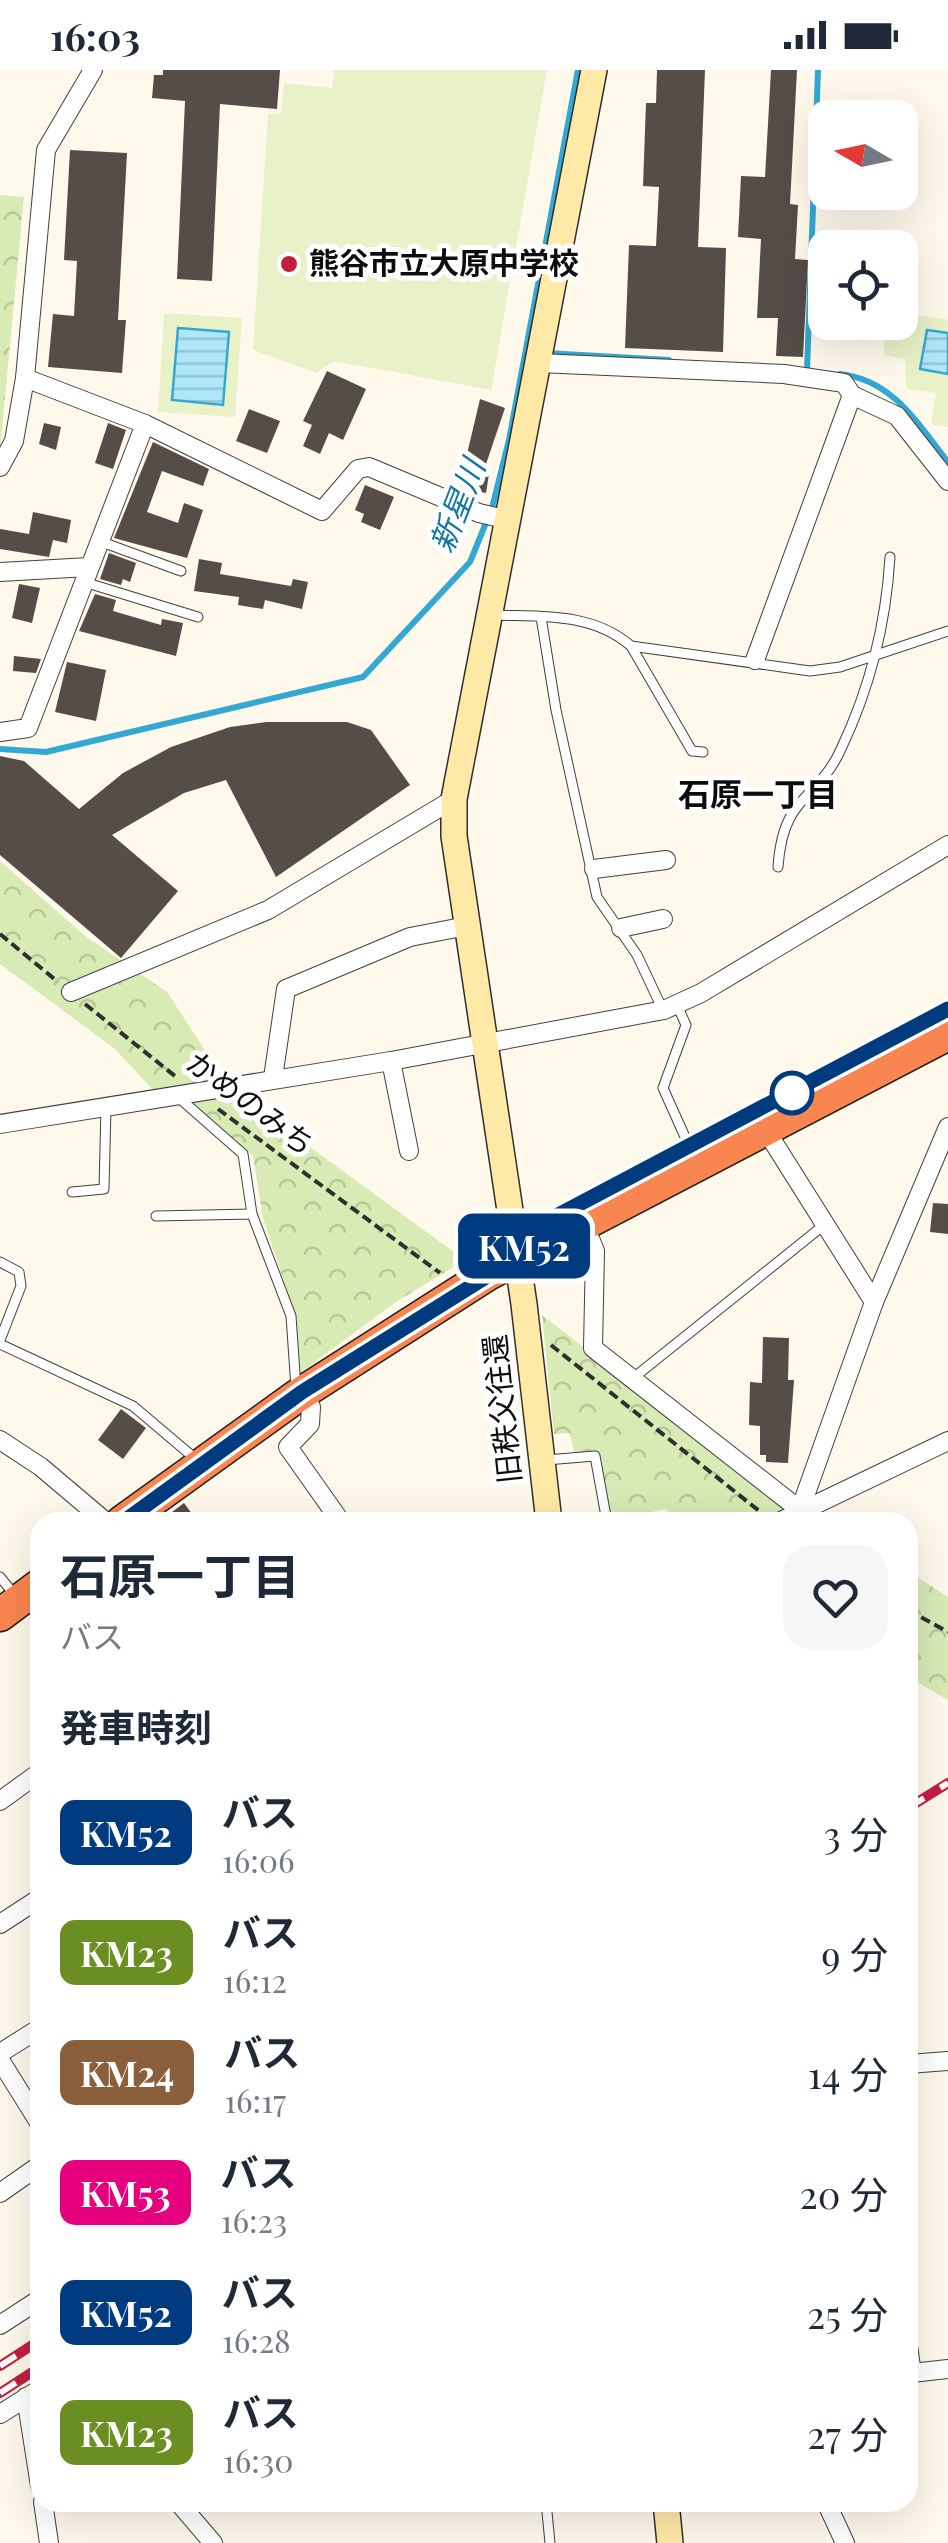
<!DOCTYPE html>
<html lang="ja">
<head>
<meta charset="utf-8">
<style>
	body { margin:0; font-family:"Playfair Display","Noto Sans JP",serif; background:#f6f6f7; color:#1f2937; height:100vh; display:flex; flex-direction:column; font-size:38px; white-space:nowrap }
	* { box-sizing:border-box; margin:0 }
	p { font-size:32px; color:#747a83 }
	.icon { flex:none; width:55px; height:55px; fill:none; stroke:currentColor; stroke-width:2; stroke-linecap:round; stroke-linejoin:round }
	.map { position:relative; flex:1; overflow:hidden }
	.side { position:absolute; left:30px; top:1442px; width:888px; height:1000px; display:flex; flex-direction:column; background:#fff; border-radius:30px; box-shadow:0 10px 40px #0002 }
	.side>* { flex:none }
	.badge { padding:0 20px; border-radius:15px; font-size:35px; line-height:65px }
	.needle { width:65px; rotate:279deg }
	.buttons { position:absolute; left:808px; top:30px; display:grid; gap:20px }
	.buttons a { display:grid; place-items:center; width:110px; height:110px; border-radius:20px; background:#fff; box-shadow:0 10px 40px #0002; font-size:50px }
	.map>.badge { position:absolute; translate:-50% -50%; box-shadow:0 0 0 5px #fff }
	h2 { padding:0 30px; font-size:38px; line-height:90px }
	.round { display:grid; place-items:center; flex:none; width:105px; height:105px; border-radius:30px; background:#f6f6f7 }
	.headline { display:flex; align-items:center; justify-content:space-between; height:170px; padding:0 30px }
	h1 { font-size:48px; font-weight:700; line-height:75px }
	ul { padding:0; list-style:none }
	li { display:flex; align-items:center; gap:30px; height:120px; padding:0 30px }
	li div { flex:1 }
	li b { display:block; font-size:38px }
	li em { font-style:normal }
	li .badge { min-width:110px; font-weight:700; text-align:center }
	.status { display:flex; justify-content:space-between; align-items:center; height:70px; padding:0 50px; background:#fff; direction:ltr }
	.status svg { height:28px; fill:currentColor }
	.map>svg:first-child { display:block }
	.park { fill:url(#park-crowns) }
	.pitch { fill:#e8f1c7 }
	.water { fill:url(#water-rules); stroke:#33a8d2; stroke-width:2.5 }
	.lines { fill:none; stroke-linecap:round; stroke-linejoin:round }
	.stream { stroke:#33a8d2; stroke-width:6 }
	.building { fill:#564c48 }
	.lane-casing { stroke:#404040; stroke-width:11 }
	.street-casing { stroke:#404040; stroke-width:20 }
	.secondary-casing { stroke:#2f2f2f; stroke-width:28 }
	.highway-casing { stroke:#1e1e1e; stroke-width:35 }
	.path { stroke:#2f2f2f; stroke-width:4; stroke-dasharray:10 5; stroke-linecap:butt }
	.lane { stroke:#fff; stroke-width:9 }
	.street { stroke:#fff; stroke-width:18 }
	.secondary { stroke:#ffe9a7; stroke-width:25 }
	.highway { stroke:#f98650; stroke-width:32 }
	.rail-casing { stroke:#c1203d; stroke-width:10 }
	.rail { stroke:#fff; stroke-width:6; stroke-dasharray:19; stroke-linecap:butt }
	.line-casing { stroke:#fff; stroke-width:22 }
	.line { stroke:#003b80; stroke-width:15 }
	.poi-dot { fill:#c1203d; stroke:#fff; stroke-width:4 }
	.stop-dot { fill:#fff; stroke:#003b80; stroke-width:5 }
	.labels { text-anchor:middle; stroke-width:10; stroke-linejoin:round; paint-order:stroke }
	.poi-label { font-size:30px; font-weight:bold; fill:#0d0d0d; stroke:#fff; text-anchor:start }
	.street-label { font-size:30px; fill:#0d0d0d; stroke:#fff }
	.water-label { font-size:32px; font-style:italic; fill:#1277a2; stroke:#fff }
	.neighbourhood-label { font-size:32px; font-weight:bold; fill:#0d0d0d; stroke:#fff }
</style>
</head>
<body>
<div class="status"><b>16:03</b><svg viewBox="0 0 49 12"><path d="M0 12V9h3v3zM5 12V6h3v6zM10 12V3h3v9zM15 12V0h3v12zM26 1h20v11H26zM47 4h2v5h-2z"/></svg></div>
<div class="map">
<svg width="948" height="2473" viewBox="0 0 948 2473">
	<defs>
		<pattern id="park-crowns" width="20" height="18" patternUnits="userSpaceOnUse" patternTransform="scale(2.5)"><rect width="20" height="18" fill="#d8ebb5"/><path d="M2 6a3 3 0 1 1 6 0M12 15a3 3 0 1 1 6 0" fill="none" stroke="#b8c89a"/></pattern>
		<pattern id="water-rules" width="6" height="5" patternUnits="userSpaceOnUse" patternTransform="scale(2.5)"><rect width="6" height="5" fill="#afe7f8"/><path d="M0 2.5h6" fill="none" stroke="#95c5d3"/></pattern>
	</defs>
	<rect width="100%" height="100%" fill="#fff9ec"/>
	<g class="park">
		<polygon points="0,125 24,127 0,381"/>
		<polygon points="0,791 84,865 167,922 223,1008 154,1021 115,979 0,894"/>
		<polygon points="181,1023 236,1023 465,1190 396,1232 301,1302 296,1248 263,1148 253,1086"/>
		<polygon points="542,1245 752,1407 830,1452 683,1452 665,1439 611,1451 597,1381 574,1383 570,1363 554,1364"/>
		<polygon points="908,1501 948,1527 948,1630 908,1607"/>
	</g>
	<g class="pitch">
		<polygon points="334,0 547,0 491,320 334,291 316,303 253,280 268,44 281,43 284,13 332,18"/>
		<polygon points="900,242 948,250 948,357 931,354 936,323 906,319 905,289 884,285 885,253 900,252"/>
		<polygon points="164,243 242,248 235,347 158,342"/>
	</g>
	<g class="water">
		<polygon points="178,258 229,262 223,335 172,330"/>
		<polygon points="927,260 948,263 948,304 920,299"/>
	</g>
	<g class="lines">
		<g class="stream">
			<polyline points="546,283 669,290"/>
			<polyline points="807,301 818,0"/>
			<path d="M840,304C893,310 917,353 948,392"/>
			<polyline points="0,679 46,682 363,607 470,492 492,438 509,370 578,0"/>
		</g>
	</g>
	<g class="building">
		<polygon points="163,0 280,0 277,39 220,34 212,211 177,209 185,31 152,28 154,5 163,5"/>
		<polygon points="657,0 705,0 698,177 726,178 723,282 625,278 629,175 656,176 659,117 643,116 646,33 656,33"/>
		<polygon points="771,0 797,0 790,134 798,135 795,189 808,190 803,287 776,286 778,248 757,248 761,169 738,167 741,106 765,107"/>
		<polygon points="70,80 127,83 118,250 126,250 122,303 48,297 53,244 74,246 77,191 64,190"/>
		<polygon points="327,301 366,319 343,370 329,363 320,384 303,376 312,355 303,351"/>
		<polygon points="480,329 505,338 483,403 489,404 486,423 459,418"/>
		<polygon points="249,339 280,351 267,383 236,371"/>
		<polygon points="44,353 61,357 56,380 39,374"/>
		<polygon points="108,353 126,360 113,399 95,393"/>
		<polygon points="153,372 209,399 203,416 162,401 147,442 178,453 184,433 203,440 187,488 114,468"/>
		<polygon points="365,415 394,427 380,460 361,452 364,444 355,440"/>
		<polygon points="33,442 71,450 67,473 53,470 49,487 0,479 0,459 29,464"/>
		<polygon points="109,483 136,493 130,512 123,509 121,515 100,509"/>
		<polygon points="199,489 222,493 220,504 291,516 293,509 308,512 302,539 265,530 263,539 238,535 239,527 194,521"/>
		<polygon points="19,514 40,518 32,553 12,548"/>
		<polygon points="95,524 116,530 113,541 161,555 162,549 183,553 176,586 79,561"/>
		<polygon points="14,586 41,589 36,603 13,601"/>
		<polygon points="67,592 106,600 96,651 55,642"/>
		<polygon points="266,652 347,652 371,660 410,715 276,807 226,710 184,723 112,765 178,821 121,888 0,785 0,686 24,691 79,739 123,703 171,677 230,657"/>
		<polygon points="933,1133 948,1134 948,1164 930,1162"/>
		<polygon points="763,1267 789,1268 788,1310 794,1310 788,1393 766,1392 766,1385 760,1385 760,1356 749,1355 750,1312 762,1313"/>
		<polygon points="121,1339 146,1358 123,1389 98,1370"/>
		<polygon points="184,1433 198,1452 159,1452"/>
	</g>
	<g class="lines">
		<defs>
			<g id="lane">
				<polyline points="99,471 181,501"/>
				<polyline points="84,512 198,547"/>
				<path d="M493,545C541,547 592,542 631,576L810,601L840,597L948,561"/>
				<polyline points="541,547 556,640 597,827 637,885 662,938"/>
				<polyline points="631,576 692,681 703,682"/>
				<path d="M778,797C783,723 817,732 841,679C870,618 886,554 890,487"/>
				<polyline points="677,935 686,955 663,1018 690,1078"/>
				<polyline points="177,1026 243,1084 252,1144"/>
				<polyline points="72,1122 104,1119 106,1037"/>
				<polyline points="156,1146 252,1144 291,1246 296,1318"/>
				<polyline points="0,1192 19,1202 21,1216 0,1270"/>
				<polyline points="0,1274 133,1336 198,1391"/>
				<polyline points="632,1309 824,1155"/>
				<polyline points="546,1390 595,1386 607,1452"/>
				<polyline points="0,1507 14,1524"/>
				<polyline points="546,2432 550,2473"/>
			</g>
			<g id="street">
				<polyline points="539,293 784,304 844,313 852,325 897,346 948,411"/>
				<polyline points="25,308 145,354 322,441 358,399 369,397 479,443 509,450"/>
				<polyline points="0,397 14,371 25,308 46,80 93,0"/>
				<polyline points="0,502 89,497"/>
				<polyline points="755,590 852,325"/>
				<polyline points="0,662 28,658 145,354"/>
				<polyline points="594,799 666,790"/>
				<polyline points="621,858 663,849"/>
				<polyline points="71,922 268,840 454,729"/>
				<polyline points="391,991 409,1081"/>
				<polyline points="273,1008 286,919 410,867 467,856"/>
				<polyline points="755,1043 874,1232"/>
				<polyline points="0,1054 391,991 664,940 701,923 948,775"/>
				<polyline points="584,1154 595,1181 593,1278 800,1440 874,1232 948,1057"/>
				<polyline points="302,1322 311,1337 310,1354 288,1377 341,1452"/>
				<polyline points="0,1370 41,1397 106,1452"/>
				<polyline points="779,1452 948,1371"/>
				<polyline points="0,1731 40,1702"/>
				<polyline points="0,1854 40,1828"/>
				<polyline points="0,1983 40,1958"/>
				<polyline points="0,1990 40,2054"/>
				<polyline points="908,1994 948,1991"/>
				<polyline points="0,2123 40,2095"/>
				<polyline points="0,2255 40,2229"/>
				<polyline points="908,2276 912,2303 948,2299"/>
				<polyline points="26,2327 40,2416"/>
				<polyline points="0,2344 40,2319"/>
				<polyline points="43,2432 49,2473"/>
				<polyline points="178,2432 213,2473"/>
				<polyline points="826,2432 845,2473"/>
			</g>
			<g id="secondary">
				<polyline points="549,1452 524,1234 454,766 454,729 594,0"/>
				<polyline points="666,2432 670,2473"/>
			</g>
			<g id="highway">
				<polyline points="122,1452 297,1326 488,1204 948,964"/>
				<polyline points="0,1545 40,1515"/>
			</g>
		</defs>
		<use href="#lane" class="lane-casing"/>
		<use href="#street" class="street-casing"/>
		<use href="#secondary" class="secondary-casing"/>
		<use href="#highway" class="highway-casing"/>
		<g class="path">
			<polyline points="0,864 58,912"/>
			<polyline points="85,934 175,1006"/>
			<polyline points="218,1039 440,1203"/>
			<polyline points="551,1275 763,1444"/>
			<polyline points="908,1540 948,1562"/>
		</g>
		<use href="#lane" class="lane"/>
		<use href="#street" class="street"/>
		<use href="#secondary" class="secondary"/>
		<use href="#highway" class="highway"/>
		<defs>
			<g id="rail">
				<polyline points="908,1738 948,1713"/>
				<polyline points="0,2296 40,2270"/>
				<polyline points="0,2323 40,2297"/>
			</g>
		</defs>
		<use href="#rail" class="rail-casing"/>
		<use href="#rail" class="rail"/>
	</g>
	<g class="lines">
		<defs>
			<polyline id="line" points="123,1452 302,1322 518,1187 532,1159 948,939"/>
		</defs>
		<use href="#line" class="line-casing"/>
		<use href="#line" class="line"/>
	</g>
	<circle class="poi-dot" cx="289" cy="194" r="10"/>
	<circle class="stop-dot" cx="792" cy="1023" r="20"/>
	<g class="labels">
		<g class="poi-label">
			<text x="309" y="204">熊谷市立大原中学校</text>
		</g>
		<g class="street-label">
			<text transform="translate(250 1034) rotate(37)" y="10">かめのみち</text>
			<text transform="translate(503 1339) rotate(-96)" y="10">旧秩父往還</text>
		</g>
		<g class="water-label">
			<text transform="translate(458 436) rotate(-69)" y="11">新星川</text>
		</g>
		<g class="neighbourhood-label">
			<text x="758" y="736">石原一丁目</text>
		</g>
	</g>
</svg>
<div class="buttons">
<a><svg class="needle" viewBox="-14 -14 28 28"><path d="M0-13l5 13h-10z" fill="#e53935"/><path d="M0 13l5-13h-10z" fill="#747a83"/></svg></a>
<a><svg class="icon" aria-label="locate" viewBox="0 0 24 24"><circle cx="12" cy="12" r="6"/><path d="M12 2v4M12 18v4M2 12h4M18 12h4"/></svg></a>
</div>
<b class="badge" style="left:524px;top:1176px;background:#003b80;color:#fff">KM52</b>
<section class="side">
<div class="headline"><div><h1>石原一丁目</h1><p>バス</p></div><a class="round"><svg class="icon" aria-label="heart" viewBox="0 0 24 24"><path d="M12 20l-8-8c-3-5 5-10 8-4 3-6 11-1 8 4z"/></svg></a></div>
<h2>発車時刻</h2>
<ul>
<li><span class="badge" style="background:#003b80;color:#fff">KM52</span><div><b>バス</b><p>16:06</p></div><em>3 分</em></li>
<li><span class="badge" style="background:#6b8e23;color:#fff">KM23</span><div><b>バス</b><p>16:12</p></div><em>9 分</em></li>
<li><span class="badge" style="background:#8b5e3c;color:#fff">KM24</span><div><b>バス</b><p>16:17</p></div><em>14 分</em></li>
<li><span class="badge" style="background:#e6007e;color:#fff">KM53</span><div><b>バス</b><p>16:23</p></div><em>20 分</em></li>
<li><span class="badge" style="background:#003b80;color:#fff">KM52</span><div><b>バス</b><p>16:28</p></div><em>25 分</em></li>
<li><span class="badge" style="background:#6b8e23;color:#fff">KM23</span><div><b>バス</b><p>16:30</p></div><em>27 分</em></li>
</ul>
</section>
</div>
</body>
</html>
